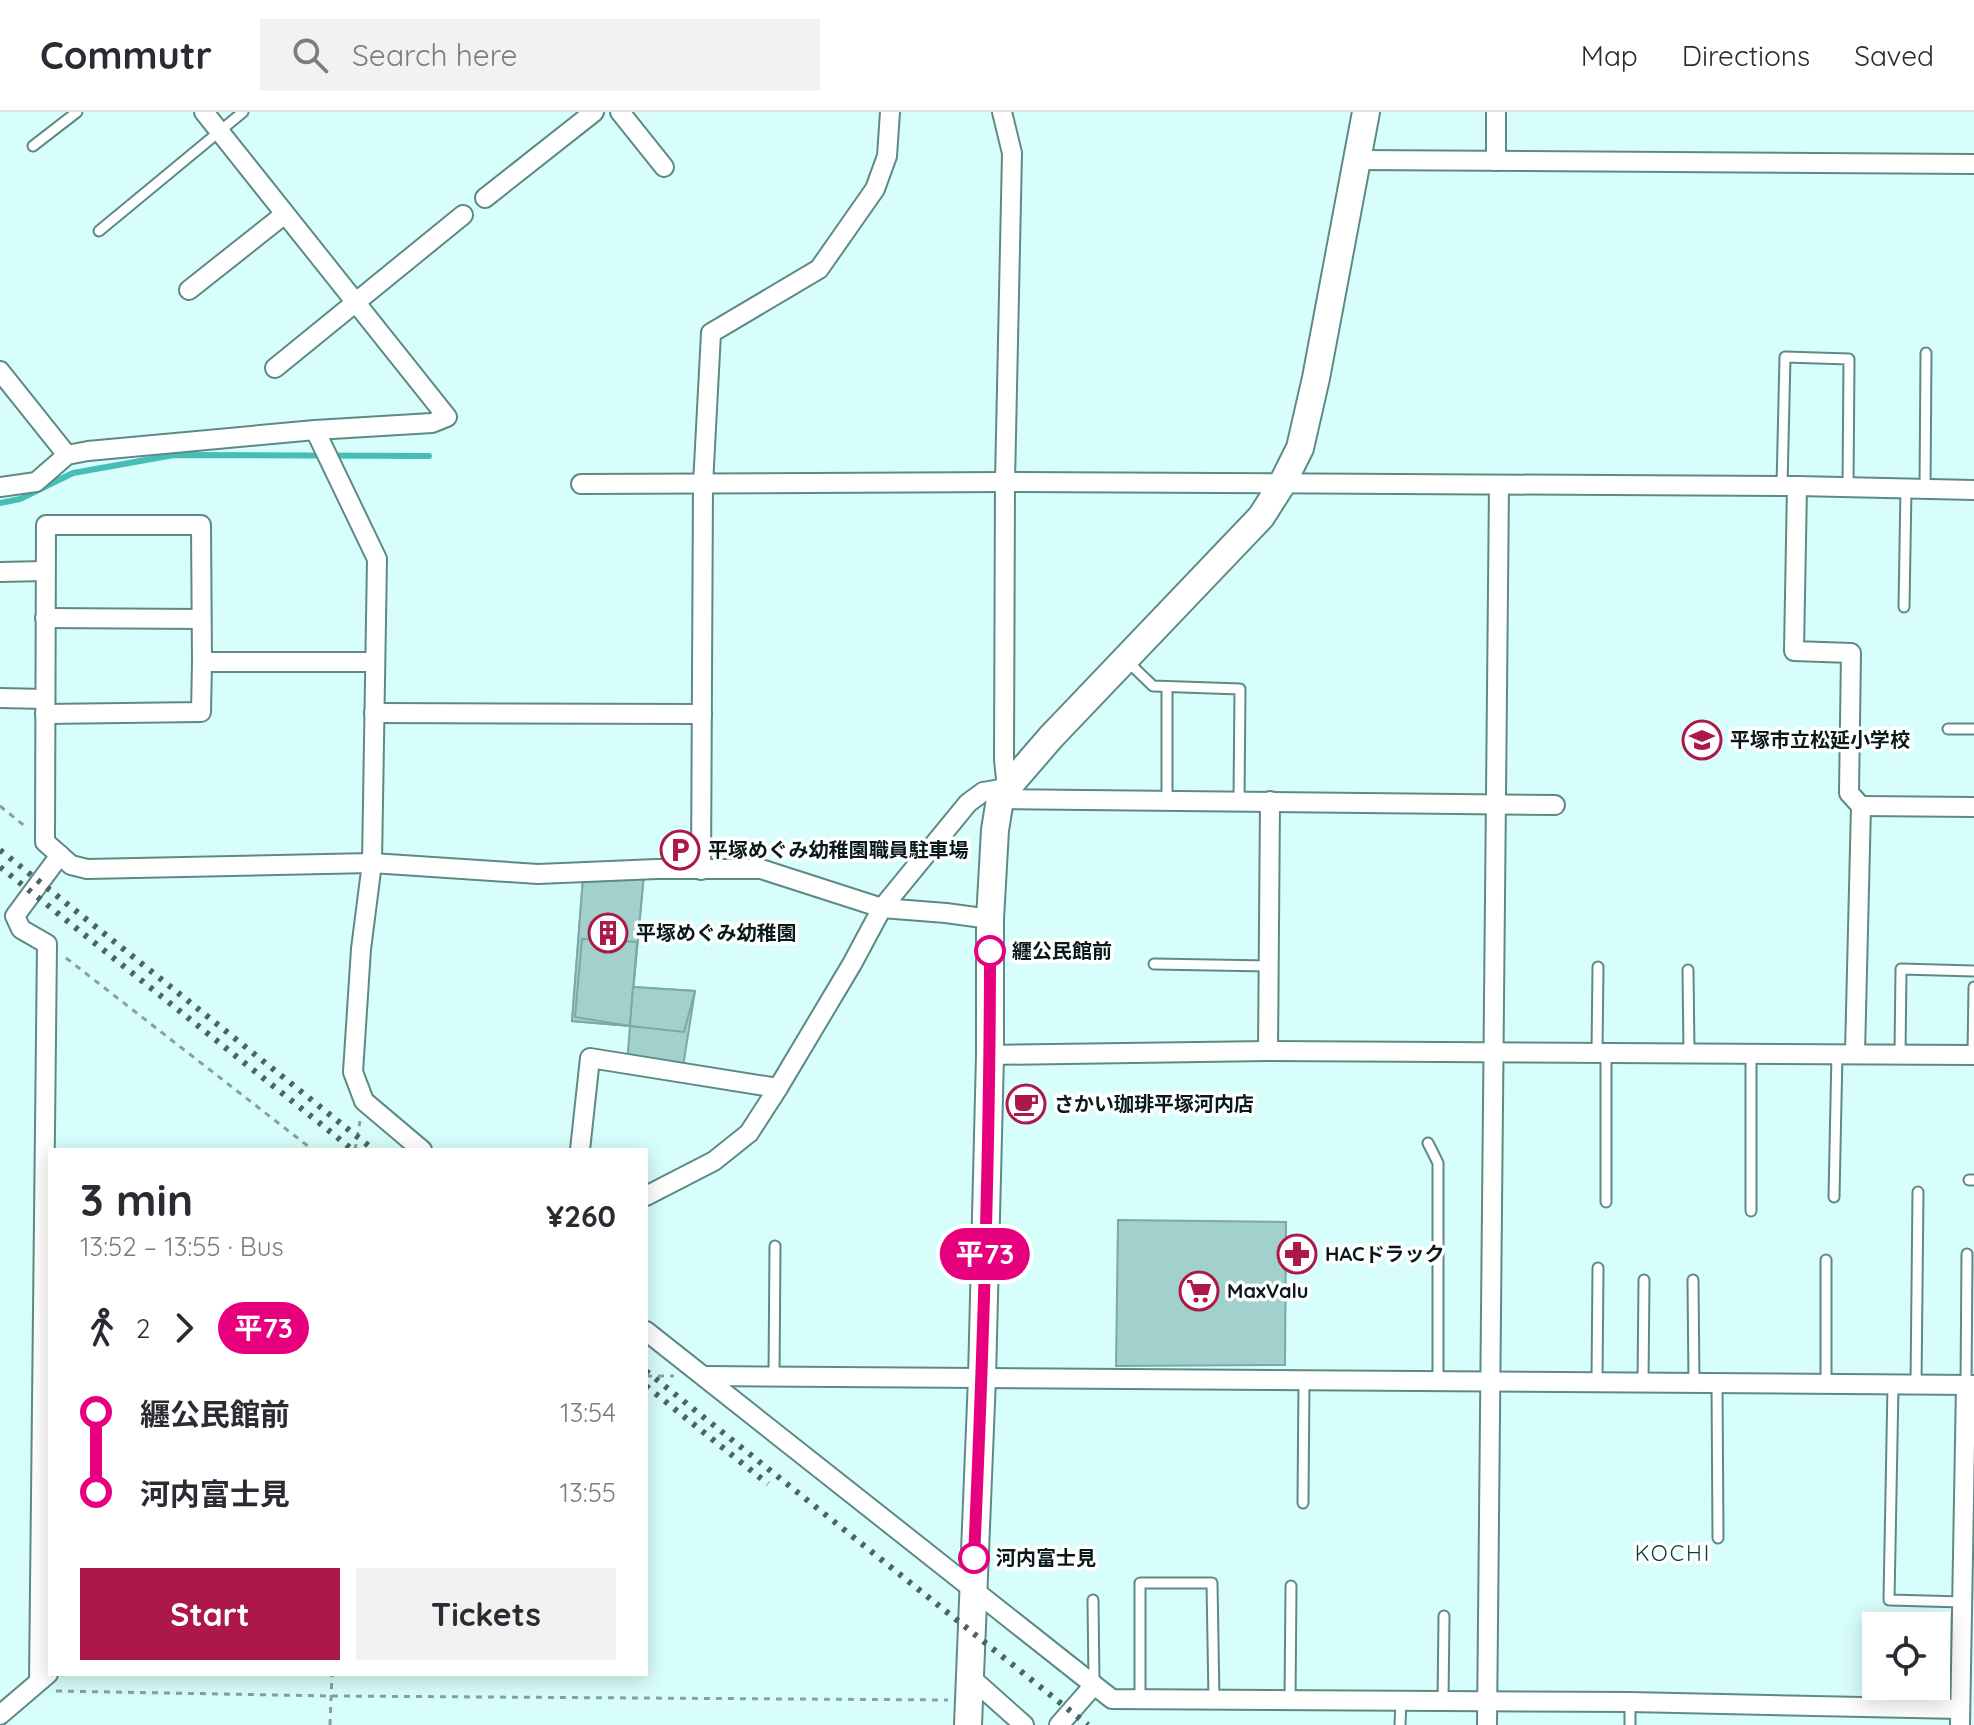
<!DOCTYPE html>
<html lang="en">
<head>
<meta charset="utf-8">
<style>
	body { margin:0; font-family:Quicksand,"Noto Sans JP",sans-serif; background:#f2f2f3; color:#2b2b33; height:100vh; display:flex; flex-direction:column; font-size:30px; white-space:nowrap }
	* { box-sizing:border-box; margin:0 }
	p { font-size:26px; color:#7c7c81 }
	.icon { flex:none; width:44px; height:44px; fill:none; stroke:currentColor; stroke-width:2; stroke-linecap:round; stroke-linejoin:round }
	.map { position:relative; flex:1; overflow:hidden }
	.sheet { position:absolute; left:48px; top:1036px; width:600px; height:528px; display:flex; flex-direction:column; background:#fff; border-radius:0px; box-shadow:0 4px 20px #0003 }
	.sheet>* { flex:none }
	.badge { padding:0 16px; border-radius:26px; font-size:28px; line-height:52px }
	.fabs { position:absolute; left:1862px; top:1500px; display:grid; gap:16px }
	.fabs a { display:grid; place-items:center; width:88px; height:88px; border-radius:0px; background:#fff; box-shadow:0 4px 20px #0003; font-size:40px }
	.map>.badge { position:absolute; translate:-50% -50%; box-shadow:0 0 0 4px #fff }
	.legs { display:flex; align-items:center; gap:12px; height:88px; padding:0 32px; font-size:26px }
	.legs p { margin-inline-start:auto }
	.summary { display:flex; align-items:center; justify-content:space-between; height:136px; padding:0 32px }
	h1 { font-size:44px; font-weight:800; line-height:60px }
	.cta { display:flex; gap:16px; margin-top:auto; padding:16px 32px }
	.cta a { flex:1; height:92px; border-radius:0px; background:#ac1849; color:#fff; font-size:32px; font-weight:800; line-height:92px; text-align:center }
	.cta a+a { background:#f2f2f3; color:#2b2b33 }
	ul { padding:0 32px; list-style:none }
	li { display:flex; align-items:center; gap:28px; height:80px; font-size:30px }
	li i { display:grid; place-items:center; width:12px; height:100%; margin:0 10px; background:currentColor }
	li i::after { content:''; width:20px; height:20px; margin:-10px; border:6px solid; border-radius:50%; background:#fff }
	li p { margin-inline-start:auto }
	li:first-child i { background:linear-gradient(#0000 50%,currentColor 0) }
	li:last-child i { background:linear-gradient(currentColor 50%,#0000 0) }
	header { display:flex; align-items:center; gap:48px; box-sizing:border-box; height:112px; padding:0 40px; background:#fff; border-bottom:2px solid #e1e1e2 }
	header strong { font-size:38px }
	nav { display:flex; gap:44px; margin-inline-start:auto; font-size:28px }
	.search { width:560px; height:72px; background:#f2f2f3; display:flex; align-items:center; gap:20px; box-sizing:border-box; padding:0 28px; border-radius:0px; color:#7c7c81; font-size:30px }
	.map>svg:first-child { display:block }
	.lines { fill:none; stroke-linecap:round; stroke-linejoin:round }
	.stream { stroke:#46beb6; stroke-width:6 }
	.building { fill:#a2d1cd; stroke:#7ba9a5; stroke-width:2 }
	.lane-casing { stroke:#5d8a87; stroke-width:13 }
	.street-casing { stroke:#5d8a87; stroke-width:22 }
	.secondary-casing { stroke:#5d8a87; stroke-width:30 }
	.path { stroke:#84a2a0; stroke-width:3; stroke-dasharray:6 6; stroke-linecap:butt }
	.lane { stroke:#fff; stroke-width:9 }
	.street { stroke:#fff; stroke-width:18 }
	.secondary { stroke:#fff; stroke-width:26 }
	.rail { stroke:#4c6462; stroke-width:6; stroke-dasharray:4 8; stroke-linecap:butt }
	.line-1-casing { stroke:#fff; stroke-width:18 }
	.line-1 { stroke:#e6007e; stroke-width:12 }
	.stop-1-dot { fill:#fff; stroke:#e6007e; stroke-width:4 }
	.labels { text-anchor:middle; stroke-width:7; stroke-linejoin:round; paint-order:stroke }
	.poi-label { font-size:20px; font-weight:bold; fill:#081a19; stroke:#fff; text-anchor:start }
	.stop-label { font-size:20px; font-weight:bold; fill:#081a19; stroke:#fff; text-anchor:start }
	.neighbourhood-label { font-size:22px; letter-spacing:2px; fill:#0c3c39; stroke:#fff }
</style>
</head>
<body>
<header>
<strong>Commutr</strong>
<div class="search"><svg class="icon" aria-label="search" viewBox="0 0 24 24"><circle cx="10" cy="10" r="6"/><path d="M15 15l6 6"/></svg>Search here</div>
<nav><a>Map</a><a>Directions</a><a>Saved</a></nav>
</header>
<div class="map">
<svg width="1974" height="1613" viewBox="0 0 1974 1613">
	<rect width="100%" height="100%" fill="#d8fefb"/>
	<g class="lines">
		<polyline class="stream" points="0,391 20,387 73,361 174,343 429,344"/>
	</g>
	<g class="building">
		<polygon points="644,762 630,914 572,909 583,766"/>
		<polygon points="644,762 633,875 695,879 682,961 627,951 630,914 572,909 583,766"/>
		<polygon points="582,827 637,830 630,914 575,905"/>
		<polygon points="633,875 695,879 684,920 630,914"/>
		<polygon points="1118,1108 1286,1110 1285,1253 1116,1254"/>
	</g>
	<g class="lines">
		<defs>
			<g id="lane">
				<polyline points="33,34 77,0"/>
				<polyline points="99,119 243,0"/>
				<polyline points="1782,374 1785,245 1849,247 1848,376"/>
				<polyline points="1925,377 1926,241"/>
				<polyline points="1904,495 1906,377"/>
				<polyline points="1126,548 1153,574 1240,577 1239,688"/>
				<polyline points="1948,617 1974,617"/>
				<polyline points="1167,688 1167,575"/>
				<polyline points="1154,852 1269,854"/>
				<polyline points="1688,858 1689,941"/>
				<polyline points="1597,940 1598,855"/>
				<polyline points="1606,940 1606,1090"/>
				<polyline points="1751,941 1751,1099"/>
				<polyline points="1900,942 1901,857 1974,859"/>
				<polyline points="1973,943 1974,875"/>
				<polyline points="1428,1031 1438,1051 1438,1269"/>
				<polyline points="1969,1068 1974,1068"/>
				<polyline points="1834,1085 1837,941"/>
				<polyline points="1693,1168 1694,1271"/>
				<polyline points="774,1265 775,1134"/>
				<polyline points="1597,1270 1598,1156"/>
				<polyline points="1643,1271 1644,1168"/>
				<polyline points="1717,1272 1718,1426"/>
				<polyline points="1826,1272 1826,1148"/>
				<polyline points="1893,1273 1889,1488 1963,1490"/>
				<polyline points="1916,1273 1918,1080"/>
				<polyline points="1966,1273 1967,1142"/>
				<polyline points="1303,1391 1304,1268"/>
				<polyline points="1093,1488 1094,1570"/>
				<polyline points="1140,1587 1140,1471 1212,1471 1214,1588"/>
				<polyline points="1290,1588 1291,1474"/>
				<polyline points="1443,1589 1444,1504"/>
				<polyline points="1630,1590 1630,1613"/>
				<polyline points="1400,1613 1401,1588"/>
			</g>
			<g id="street">
				<polyline points="620,0 664,55"/>
				<polyline points="1358,48 1974,52"/>
				<polyline points="1496,49 1496,0"/>
				<polyline points="485,86 594,0"/>
				<polyline points="189,178 285,102"/>
				<polyline points="275,256 463,103"/>
				<polyline points="0,259 67,343"/>
				<polyline points="315,318 377,447 372,751 361,837 353,960 364,989 422,1038"/>
				<polyline points="581,372 1005,370 1797,374 1974,378"/>
				<polyline points="1797,374 1794,539 1851,541 1849,681 1861,694 1855,941"/>
				<polyline points="0,375 36,370 67,343 88,339 315,318 432,311 447,305 204,0"/>
				<polyline points="0,460 45,459"/>
				<polyline points="45,506 201,507"/>
				<polyline points="375,550 202,550 201,413 46,413 45,730 71,753 87,757 372,751 538,762 657,757 761,757 882,796 946,801 990,807"/>
				<polyline points="0,586 45,587"/>
				<polyline points="374,601 702,602"/>
				<polyline points="45,602 201,600 202,550"/>
				<polyline points="1000,687 1555,693"/>
				<polyline points="1861,694 1974,695"/>
				<polyline points="701,758 703,373 711,221 819,157 875,77 887,44 890,0"/>
				<polyline points="1268,939 1270,689"/>
				<polyline points="990,943 1268,939 1974,943"/>
				<polyline points="580,1038 590,946 778,976"/>
				<polyline points="646,1084 714,1049 749,1021 778,976 852,852 882,796 968,691 983,680 1007,676 1004,648 1005,370 1012,41 1002,0"/>
				<polyline points="646,1219 1094,1573"/>
				<polyline points="705,1264 1974,1273"/>
				<polyline points="969,1564 1024,1613"/>
				<polyline points="39,1569 47,832 21,817 15,804 60,743"/>
				<polyline points="0,1603 48,1562"/>
				<polyline points="1059,1613 1094,1573 1112,1587 1630,1590 1960,1597"/>
				<polyline points="1487,1613 1499,373"/>
				<polyline points="1960,1613 1966,1273"/>
			</g>
			<polyline id="secondary" points="968,1613 982,1266 990,943 990,807 995,718 1000,687 1007,676 1051,625 1261,405 1282,372 1300,336 1316,266 1366,0"/>
		</defs>
		<use href="#lane" class="lane-casing"/>
		<use href="#street" class="street-casing"/>
		<use href="#secondary" class="secondary-casing"/>
		<g class="path">
			<polyline points="0,694 26,715"/>
			<polyline points="66,846 313,1038"/>
			<polyline points="355,1038 360,1009"/>
			<polyline points="646,1264 674,1264"/>
			<polyline points="56,1579 332,1584 948,1588"/>
			<polyline points="330,1613 332,1562"/>
		</g>
		<use href="#lane" class="lane"/>
		<use href="#street" class="street"/>
		<use href="#secondary" class="secondary"/>
		<g class="rail">
			<polyline points="0,738 374,1038"/>
			<polyline points="0,755 353,1038"/>
			<polyline points="646,1259 1088,1613"/>
			<polyline points="646,1274 768,1372"/>
		</g>
	</g>
	<g class="lines">
		<defs>
			<path id="line-1" d="M974,1446C983,1244 990,1041 990,839"/>
		</defs>
		<use href="#line-1" class="line-1-casing"/>
		<use href="#line-1" class="line-1"/>
	</g>
	<defs>
		<symbol id="school-ring" viewBox="-11 -11 22 22"><circle r="9.5" fill="#fff" stroke="#ac1849" stroke-width="1.5"/><path d="M0-5L7-2L0 1L-7-2ZM-4 1L0 2.5L4 1V4Q0 6-4 4Z" fill="#ac1849"/></symbol>
		<symbol id="parking-ring" viewBox="-11 -11 22 22"><circle r="9.5" fill="#fff" stroke="#ac1849" stroke-width="1.5"/><path d="M-3.5-5.5H1a3.5 3.5 0 0 1 0 7H-1V5.5H-3.5ZM-1-3.4V-.6H.8a1.4 1.4 0 0 0 0-2.8Z" fill="#ac1849"/></symbol>
		<symbol id="building-ring" viewBox="-11 -11 22 22"><circle r="9.5" fill="#fff" stroke="#ac1849" stroke-width="1.5"/><path d="M-4-6H4V6H1V3H-1V6H-4ZM-2.5-4.3h1.7v1.8h-1.7ZM.8-4.3h1.7v1.8H.8ZM-2.5-1h1.7V.8h-1.7ZM.8-1h1.7V.8H.8Z" fill="#ac1849"/></symbol>
		<symbol id="cafe-ring" viewBox="-11 -11 22 22"><circle r="9.5" fill="#fff" stroke="#ac1849" stroke-width="1.5"/><path d="M-5.5-4.5H6V0H3Q3 3.5 0 3.5H-2.5Q-5.5 3.5-5.5 0ZM3-3.2v2h1.7v-2ZM-6 4.5H4V6H-6Z" fill="#ac1849"/></symbol>
		<symbol id="pharmacy-ring" viewBox="-11 -11 22 22"><circle r="9.5" fill="#fff" stroke="#ac1849" stroke-width="1.5"/><path d="M-2-6h4v4h4v4h-4v4h-4v-4h-4v-4h4Z" fill="#ac1849"/></symbol>
		<symbol id="supermarket-ring" viewBox="-11 -11 22 22"><circle r="9.5" fill="#fff" stroke="#ac1849" stroke-width="1.5"/><path d="M-6-5.5h2.5l.6 2H6L4.5 2H-2.5L-4.4-4H-6ZM-1.5 3.2a1.3 1.3 0 1 0 .1 0ZM3 3.2a1.3 1.3 0 1 0 .1 0Z" fill="#ac1849"/></symbol>
	</defs>
	<g fill-rule="evenodd">
		<use href="#school-ring" x="1680" y="606" width="44" height="44"/>
		<use href="#parking-ring" x="658" y="716" width="44" height="44"/>
		<use href="#building-ring" x="586" y="799" width="44" height="44"/>
		<use href="#cafe-ring" x="1004" y="970" width="44" height="44"/>
		<use href="#pharmacy-ring" x="1275" y="1120" width="44" height="44"/>
		<use href="#supermarket-ring" x="1177" y="1157" width="44" height="44"/>
	</g>
	<g class="stop-1-dot">
		<circle cx="990" cy="839" r="14"/>
		<circle cx="974" cy="1446" r="14"/>
	</g>
	<g class="labels">
		<g class="poi-label">
			<text x="1730" y="635">平塚市立松延小学校</text>
			<text x="708" y="745">平塚めぐみ幼稚園職員駐車場</text>
			<text x="636" y="828">平塚めぐみ幼稚園</text>
			<text x="1054" y="999">さかい珈琲平塚河内店</text>
			<text x="1325" y="1149">HACドラック</text>
			<text x="1227" y="1186">MaxValu</text>
		</g>
		<g class="stop-label">
			<text x="1012" y="846">纒公民館前</text>
			<text x="996" y="1453">河内富士見</text>
		</g>
		<g class="neighbourhood-label">
			<text x="1673" y="1449">KOCHI</text>
		</g>
	</g>
</svg>
<div class="fabs">
<a><svg class="icon" aria-label="locate" viewBox="0 0 24 24"><circle cx="12" cy="12" r="6"/><path d="M12 2v4M12 18v4M2 12h4M18 12h4"/></svg></a>
</div>
<b class="badge" style="left:985px;top:1142px;background:#e6007e;color:#fff">平73</b>
<section class="sheet">
<div class="summary"><div><h1>3 min</h1><p>13:52 – 13:55 · Bus</p></div><b>¥260</b></div>
<div class="legs"><svg class="icon" aria-label="walk" viewBox="0 0 24 24"><circle cx="13" cy="4" r="2"/><path d="M13 8l-2 6 4 7M11 14l-3 7M7 12l3-4h3l4 4"/></svg>2<svg class="icon" aria-label="forward" viewBox="0 0 24 24"><path d="M9 5l7 7-7 7"/></svg><b class="badge" style="background:#e6007e;color:#fff">平73</b></div>
<ul>
<li><i style="color:#e6007e"></i><b>纒公民館前</b><p>13:54</p></li>
<li><i style="color:#e6007e"></i><b>河内富士見</b><p>13:55</p></li>
</ul>
<div class="cta"><a>Start</a><a>Tickets</a></div>
</section>
</div>
</body>
</html>
